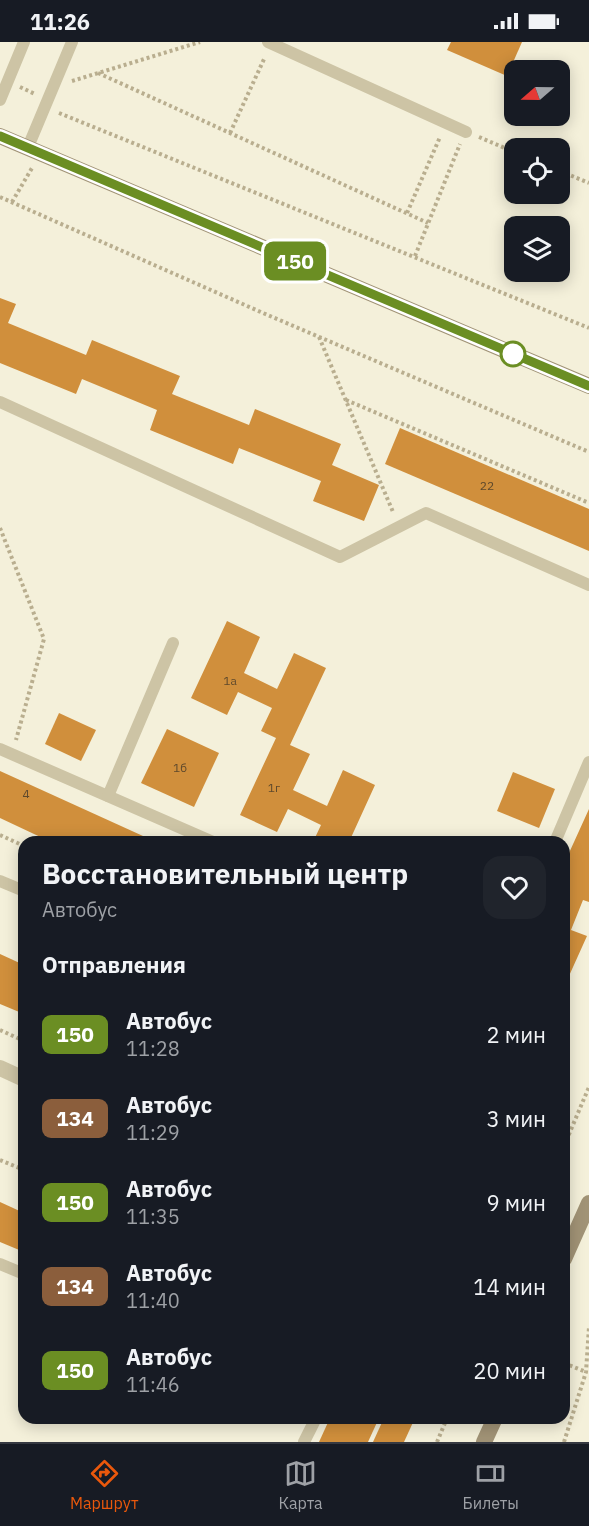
<!DOCTYPE html>
<html lang="ru">
<head>
<meta charset="utf-8">
<style>
	body { margin:0; font-family:"IBM Plex Sans",sans-serif; background:#20242c; color:#f1f3f6; height:100vh; display:flex; flex-direction:column; font-size:22px; white-space:nowrap }
	* { box-sizing:border-box; margin:0 }
	p { font-size:20px; color:#9ea1a6 }
	.icon { flex:none; width:33px; height:33px; fill:none; stroke:currentColor; stroke-width:2; stroke-linecap:round; stroke-linejoin:round }
	.map { position:relative; flex:1; overflow:hidden }
	.drawer { position:absolute; left:18px; top:794px; width:552px; height:588px; display:flex; flex-direction:column; background:#171b24; border-radius:18px; box-shadow:0 3px 15px #0003 }
	.drawer>* { flex:none }
	.badge { padding:0 12px; border-radius:9px; font-size:21px; line-height:39px }
	.needle { width:39px; rotate:250deg }
	.tools { position:absolute; left:504px; top:18px; display:grid; gap:12px }
	.tools a { display:grid; place-items:center; width:66px; height:66px; border-radius:12px; background:#171b24; box-shadow:0 3px 15px #0003; font-size:30px }
	.map>.badge { position:absolute; translate:-50% -50%; box-shadow:0 0 0 3px #fff }
	h2 { padding:0 24px; font-size:22px; line-height:54px }
	.round { display:grid; place-items:center; flex:none; width:63px; height:63px; border-radius:18px; background:#20242c }
	.head { display:flex; align-items:center; justify-content:space-between; height:102px; padding:0 24px }
	h1 { font-size:28px; font-weight:800; line-height:45px }
	ul { padding:0; list-style:none }
	li { display:flex; align-items:center; gap:18px; height:84px; padding:0 24px }
	li div { flex:1 }
	li b { display:block; font-size:22px }
	li em { font-style:normal }
	li .badge { min-width:66px; font-weight:700; text-align:center }
	.status { display:flex; justify-content:space-between; align-items:center; height:42px; padding:0 30px; background:#171b24; direction:ltr }
	.status svg { height:16px; fill:currentColor }
	.tabs { display:flex; justify-content:space-around; align-items:center; height:84px; border-top:2px solid #363941; background:#171b24; font-size:16px; color:#9ea1a6 }
	.tabs a { display:grid; justify-items:center; gap:3px }
	.tabs .on { color:#ea580c }
	.map>svg:first-child { display:block }
	.building { fill:#d08f3c }
	.lines { fill:none; stroke-linecap:round; stroke-linejoin:round }
	.path { stroke:#b9ae8f; stroke-width:4; stroke-dasharray:3 3; stroke-linecap:butt }
	.service { stroke:#cdc4a5; stroke-width:12 }
	.tertiary { stroke:#cdc4a5; stroke-width:16 }
	.secondary { stroke:#a19376; stroke-width:16 }
	.line-casing { stroke:#fff; stroke-width:14 }
	.line { stroke:#6b8e23; stroke-width:9 }
	.stop-dot { fill:#fff; stroke:#6b8e23; stroke-width:3 }
	.labels { text-anchor:middle; stroke-width:4.5; stroke-linejoin:round; paint-order:stroke }
	.number-label { font-size:12px; fill:#5e492c }
</style>
</head>
<body>
<div class="status"><b>11:26</b><svg viewBox="0 0 49 12"><path d="M0 12V9h3v3zM5 12V6h3v6zM10 12V3h3v9zM15 12V0h3v12zM26 1h20v11H26zM47 4h2v5h-2z"/></svg></div>
<div class="map">
<svg width="589" height="1400" viewBox="0 0 589 1400">
	<rect width="100%" height="100%" fill="#f4f0da"/>
	<g class="building">
		<polygon points="451,0 522,0 507,34 447,8"/>
		<polygon points="0,256 16,262 8,281 86,313 92,298 180,334 172,352 249,383 255,367 341,402 332,423 379,443 364,479 313,459 321,439 239,406 233,422 150,388 157,368 82,337 76,352 0,321"/>
		<polygon points="400,386 589,467 589,509 385,422"/>
		<polygon points="227,579 260,595 244,631 277,647 294,611 326,626 290,703 310,712 293,748 327,764 343,728 375,743 349,800 313,800 321,783 288,767 277,790 240,773 276,696 261,689 272,666 238,650 227,673 191,656"/>
		<polygon points="59,671 96,688 81,719 45,702"/>
		<polygon points="167,687 219,711 194,765 141,741"/>
		<polygon points="0,729 143,794 141,800 51,800 0,776"/>
		<polygon points="513,730 555,747 539,786 497,769"/>
		<polygon points="589,767 589,860 583,858 571,888 587,894 564,945 564,822"/>
		<polygon points="0,912 24,923 24,972 0,962"/>
		<polygon points="0,1160 24,1171 24,1210 0,1200"/>
		<polygon points="330,1376 379,1376 368,1400 319,1400"/>
		<polygon points="384,1376 415,1376 404,1400 373,1400"/>
	</g>
	<g class="lines">
		<g class="path">
			<polyline points="98,31 428,181"/>
			<polyline points="72,39 200,0"/>
			<polyline points="20,45 35,52"/>
			<polyline points="59,71 589,286"/>
			<polyline points="230,91 265,15"/>
			<polyline points="479,95 514,110"/>
			<polyline points="560,129 589,141"/>
			<polyline points="0,155 263,271 589,410"/>
			<polyline points="12,160 32,126"/>
			<polyline points="407,171 440,95"/>
			<polyline points="415,214 460,102"/>
			<polyline points="319,295 393,470"/>
			<polyline points="346,358 589,461"/>
			<polyline points="0,486 44,597 16,698"/>
			<polyline points="0,793 24,804"/>
			<polyline points="0,988 24,999"/>
			<polyline points="564,1104 589,1045"/>
			<polyline points="0,1118 24,1128"/>
			<polyline points="564,1321 586,1330"/>
			<polyline points="437,1400 447,1376"/>
			<polyline points="564,1400 586,1330 589,1285"/>
		</g>
		<g class="service">
			<polyline points="268,0 466,90"/>
			<polyline points="0,58 24,0"/>
			<polyline points="28,105 72,0"/>
			<polyline points="0,360 340,515 426,471 589,543"/>
			<polyline points="0,707 213,800"/>
			<polyline points="108,754 173,601"/>
			<polyline points="555,800 589,720"/>
			<polyline points="0,839 24,849"/>
			<polyline points="0,1222 24,1232"/>
			<polyline points="304,1400 316,1376"/>
		</g>
		<polyline class="tertiary" points="0,1026 24,1037"/>
		<g class="secondary">
			<polyline points="0,94 589,344"/>
			<polyline points="564,1217 589,1161"/>
			<polyline points="484,1400 495,1376"/>
		</g>
	</g>
	<g class="lines">
		<defs>
			<polyline id="line" points="0,94 589,344"/>
		</defs>
		<use href="#line" class="line-casing"/>
		<use href="#line" class="line"/>
	</g>
	<circle class="stop-dot" cx="513" cy="312" r="12"/>
	<g class="labels">
		<g class="number-label">
			<text x="487" y="448">22</text>
			<text x="230" y="643">1а</text>
			<text x="180" y="730">1б</text>
			<text x="274" y="750">1г</text>
			<text x="26" y="756">4</text>
		</g>
	</g>
</svg>
<div class="tools">
<a><svg class="needle" viewBox="-14 -14 28 28"><path d="M0-13l5 13h-10z" fill="#e53935"/><path d="M0 13l5-13h-10z" fill="#9ea1a6"/></svg></a>
<a><svg class="icon" aria-label="locate" viewBox="0 0 24 24"><circle cx="12" cy="12" r="6"/><path d="M12 2v4M12 18v4M2 12h4M18 12h4"/></svg></a>
<a><svg class="icon" aria-label="layers" viewBox="0 0 24 24"><path d="M12 4l9 5-9 5-9-5zM3 14l9 5 9-5"/></svg></a>
</div>
<b class="badge" style="left:295px;top:219px;background:#6b8e23;color:#fff">150</b>
<section class="drawer">
<div class="head"><div><h1>Восстановительный центр</h1><p>Автобус</p></div><a class="round"><svg class="icon" aria-label="heart" viewBox="0 0 24 24"><path d="M12 20l-8-8c-3-5 5-10 8-4 3-6 11-1 8 4z"/></svg></a></div>
<h2>Отправления</h2>
<ul>
<li><span class="badge" style="background:#6b8e23;color:#fff">150</span><div><b>Автобус</b><p>11:28</p></div><em>2 мин</em></li>
<li><span class="badge" style="background:#8b5e3c;color:#fff">134</span><div><b>Автобус</b><p>11:29</p></div><em>3 мин</em></li>
<li><span class="badge" style="background:#6b8e23;color:#fff">150</span><div><b>Автобус</b><p>11:35</p></div><em>9 мин</em></li>
<li><span class="badge" style="background:#8b5e3c;color:#fff">134</span><div><b>Автобус</b><p>11:40</p></div><em>14 мин</em></li>
<li><span class="badge" style="background:#6b8e23;color:#fff">150</span><div><b>Автобус</b><p>11:46</p></div><em>20 мин</em></li>
</ul>
</section>
</div>
<nav class="tabs">
<a class="on"><svg class="icon" aria-label="directions" viewBox="0 0 24 24"><path d="M12 3l9 9-9 9-9-9zM9 14v-3h6M13 9l2 2-2 2"/></svg>Маршрут</a>
<a><svg class="icon" aria-label="map" viewBox="0 0 24 24"><path d="M3 6l6-2 6 2 6-2v14l-6 2-6-2-6 2zM9 4v14M15 6v14"/></svg>Карта</a>
<a><svg class="icon" aria-label="tickets" viewBox="0 0 24 24"><path d="M3 7h18v10H3zM15 7v10"/></svg>Билеты</a>
</nav>
</body>
</html>
